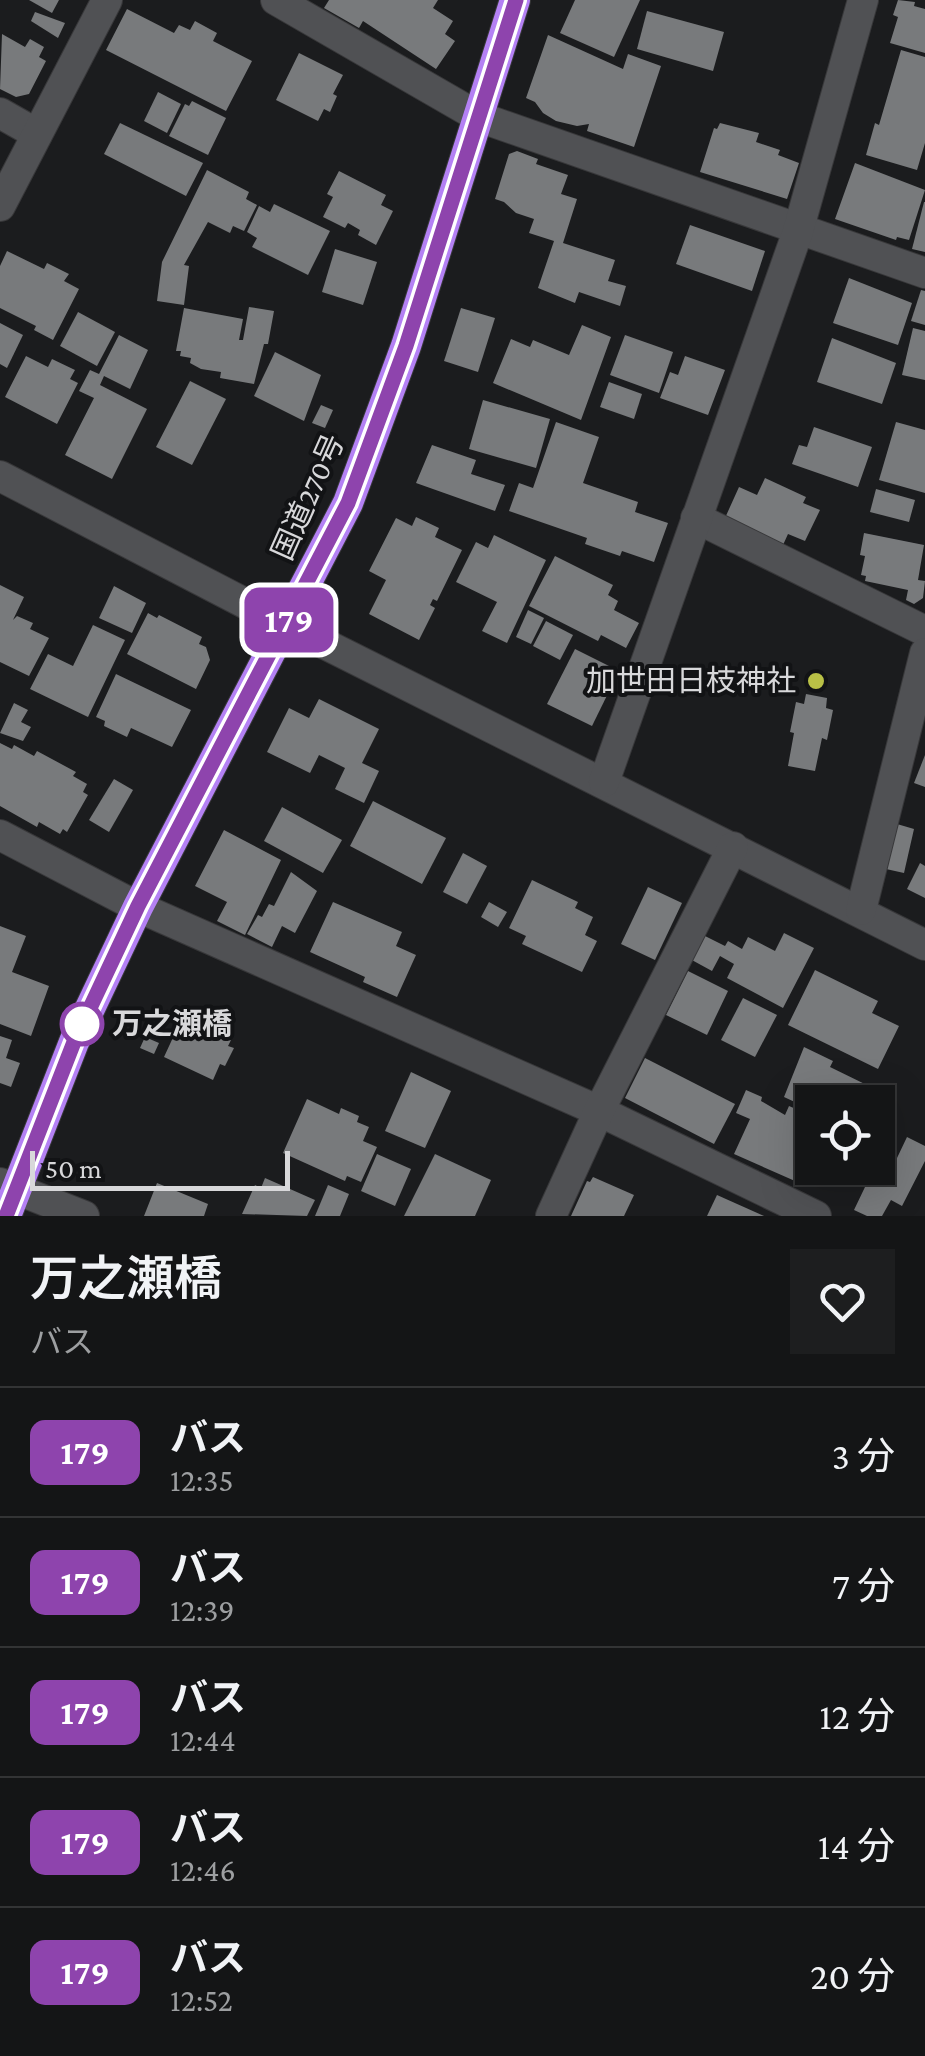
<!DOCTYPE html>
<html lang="ja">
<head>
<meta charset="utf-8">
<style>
	body { margin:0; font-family:"Crimson Pro","Noto Sans JP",serif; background:#1d1e1f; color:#f1f3f6; height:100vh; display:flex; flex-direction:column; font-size:38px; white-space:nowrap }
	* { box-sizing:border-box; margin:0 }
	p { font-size:32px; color:#9d9fa1 }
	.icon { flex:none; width:55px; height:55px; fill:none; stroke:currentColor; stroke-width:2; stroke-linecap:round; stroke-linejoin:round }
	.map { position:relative; height:1216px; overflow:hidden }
	.drawer { display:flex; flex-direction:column; background:#141516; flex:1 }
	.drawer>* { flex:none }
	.badge { padding:0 20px; border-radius:15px; font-size:35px; line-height:65px }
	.buttons { position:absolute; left:795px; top:1085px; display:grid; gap:20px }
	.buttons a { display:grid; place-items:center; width:100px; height:100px; border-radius:0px; background:#141516; box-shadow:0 10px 40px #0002,0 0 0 2px #333435; font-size:50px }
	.scale { position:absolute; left:30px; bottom:25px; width:260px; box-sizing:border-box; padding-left:10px; border:5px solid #d8d8da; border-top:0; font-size:28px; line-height:35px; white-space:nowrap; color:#d8d8da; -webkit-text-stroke:8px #121315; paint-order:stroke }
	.map>.badge { position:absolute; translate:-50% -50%; box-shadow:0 0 0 5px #fff }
	.round { display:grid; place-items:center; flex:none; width:105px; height:105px; border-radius:0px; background:#1d1e1f }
	.headline { display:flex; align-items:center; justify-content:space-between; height:170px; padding:0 30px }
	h1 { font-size:48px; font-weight:600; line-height:75px }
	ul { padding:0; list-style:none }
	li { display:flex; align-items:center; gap:30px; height:130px; padding:0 30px; border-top:2px solid #333435 }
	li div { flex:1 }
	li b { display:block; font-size:38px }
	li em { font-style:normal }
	li .badge { min-width:110px; font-weight:700; text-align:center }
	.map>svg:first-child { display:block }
	.building { fill:#787a7c }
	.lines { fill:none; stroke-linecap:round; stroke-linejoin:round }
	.minor-casing { stroke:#38383a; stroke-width:32 }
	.highway-casing { stroke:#38383a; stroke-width:32 }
	.minor { stroke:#505154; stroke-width:30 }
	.highway { stroke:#b481f4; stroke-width:30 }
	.line-casing { stroke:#fff; stroke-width:22 }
	.line { stroke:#8e44ad; stroke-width:15 }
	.poi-dot { fill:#b9c046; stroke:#121315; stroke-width:4 }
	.stop-dot { fill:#fff; stroke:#8e44ad; stroke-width:5 }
	.labels { text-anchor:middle; stroke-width:8; stroke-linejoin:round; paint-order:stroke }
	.street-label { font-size:30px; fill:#d8d8da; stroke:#121315 }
	.poi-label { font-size:30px; fill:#d8d8da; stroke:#121315; text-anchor:end }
	.stop-label { font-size:30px; font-weight:bold; fill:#d8d8da; stroke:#121315; text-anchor:start }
</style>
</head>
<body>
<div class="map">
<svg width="925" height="1216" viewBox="0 0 925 1216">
	<rect width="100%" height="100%" fill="#1b1c1e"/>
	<g class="building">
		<polygon points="29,0 59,0 52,13"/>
		<polygon points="329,0 438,0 433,8 453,21 445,34 455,41 436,69 363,21 359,28 324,8"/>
		<polygon points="575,0 640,0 614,57 560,33"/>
		<polygon points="898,0 915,2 914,6 925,9 925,53 890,43 898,17 893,15"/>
		<polygon points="127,9 174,33 179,25 190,30 195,21 217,33 213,41 252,61 226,111 106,50"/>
		<polygon points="647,11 724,32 713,71 637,49"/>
		<polygon points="35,12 65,23 58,38 31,21"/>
		<polygon points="2,34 25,47 30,39 44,47 39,57 46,61 29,94 16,97 0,89"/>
		<polygon points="548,35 623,69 628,54 661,66 634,147 587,131 589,124 577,126 556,121 543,113 535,102 526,98"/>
		<polygon points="901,50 925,57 925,143 917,170 866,155 875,123 879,125"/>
		<polygon points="299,53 343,75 333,94 337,96 330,112 324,109 318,121 276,100"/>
		<polygon points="158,92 181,104 167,133 144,121"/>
		<polygon points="192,101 226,118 208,155 169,136 185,104 189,106"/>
		<polygon points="120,123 203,163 186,196 104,154"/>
		<polygon points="720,123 759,133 756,142 780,150 778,155 799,163 787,199 700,172 714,128 717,129"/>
		<polygon points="517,151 538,159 536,164 568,175 561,194 577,199 563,243 615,260 608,281 626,286 620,306 579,292 575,303 538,288 554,241 529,233 534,219 516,213 504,202 495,199 509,154"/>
		<polygon points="855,163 925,190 909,240 897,237 896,240 835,219"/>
		<polygon points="207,170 249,192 246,199 257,205 244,231 233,226 230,233 208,222 184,265 189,266 184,305 157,301 162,262"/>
		<polygon points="339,171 386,195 381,205 393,211 376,245 358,235 360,230 348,223 345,228 323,217 333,197 327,194"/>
		<polygon points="924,202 925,202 925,252 912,249"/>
		<polygon points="274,204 330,231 308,275 252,247 257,238 247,232 259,206 270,212"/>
		<polygon points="690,225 765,251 752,291 676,264"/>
		<polygon points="335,249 377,262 363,305 322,292"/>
		<polygon points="7,251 44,269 47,263 69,274 64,281 79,289 53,340 34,330 36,326 0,308 0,266"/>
		<polygon points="849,278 912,303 898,345 833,323"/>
		<polygon points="921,290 925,291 925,325 911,321"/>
		<polygon points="249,307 274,311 268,344 264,344 254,384 220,378 221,372 201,369 190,363 191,358 180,356 181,351 176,351 184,308 243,319 239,340 243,340"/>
		<polygon points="461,308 495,318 478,372 444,361"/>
		<polygon points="78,312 115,332 97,366 60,346"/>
		<polygon points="0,323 23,335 7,368 0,364"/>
		<polygon points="582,325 611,337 581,420 493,383 511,339 530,347 533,340 569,355"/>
		<polygon points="913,328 925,331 925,380 902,375"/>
		<polygon points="119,335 148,350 130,389 104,376 100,385 147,409 112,479 65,455 94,398 79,391 90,370 99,374"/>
		<polygon points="625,335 673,352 659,393 610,375"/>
		<polygon points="832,338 896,363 882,404 817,382"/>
		<polygon points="275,352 321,375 304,421 254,396"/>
		<polygon points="26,356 48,367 52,359 75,370 70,379 78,383 57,424 5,397"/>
		<polygon points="685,356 725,370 708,415 660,398 670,372 678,375"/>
		<polygon points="190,381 226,399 192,465 156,447"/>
		<polygon points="609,382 642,394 634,419 600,407"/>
		<polygon points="483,400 550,419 536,468 469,449"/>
		<polygon points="321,405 333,410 325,428 312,423"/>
		<polygon points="556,422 599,437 583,483 638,502 635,512 668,523 654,562 622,551 620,556 585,544 587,538 509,511 519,483 533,488"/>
		<polygon points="896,422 925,430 925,493 879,480"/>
		<polygon points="814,427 872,447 858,487 792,464 799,445 807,447"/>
		<polygon points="432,445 476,460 471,474 505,485 495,511 416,483"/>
		<polygon points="765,478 806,497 803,503 820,510 805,541 788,534 783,545 725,518 739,487 757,495"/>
		<polygon points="876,489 915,500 909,522 870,512"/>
		<polygon points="416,517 439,528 435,537 462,550 437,601 433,599 430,605 435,608 419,640 369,614 386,580 369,571 396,518 412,526"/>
		<polygon points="864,533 924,545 918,580 925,581 923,598 914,604 906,600 908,590 865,581 866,576 861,575 865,556 860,555"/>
		<polygon points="494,535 546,560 507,643 482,631 497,602 456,582 476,542 488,548"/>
		<polygon points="555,556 613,585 608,595 618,601 614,610 639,623 626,648 601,635 598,641 529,606"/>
		<polygon points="0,585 24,597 13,620 17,616 33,623 30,629 49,638 29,676 0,662"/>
		<polygon points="114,586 146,603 132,633 99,618"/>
		<polygon points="528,610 544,618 531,644 516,637"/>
		<polygon points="148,613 157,618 159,615 202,637 199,644 206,647 210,660 196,689 127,654"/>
		<polygon points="546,621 573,635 560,660 533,646"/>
		<polygon points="93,625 125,640 88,717 30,689 48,654 73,666"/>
		<polygon points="575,649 619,671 592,726 547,704"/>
		<polygon points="116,674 191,710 172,747 131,728 127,737 104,726 105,721 96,717"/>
		<polygon points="806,694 827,698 826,708 833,710 827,740 822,738 815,771 788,766 794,733 790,732 796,702 804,704"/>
		<polygon points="319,699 379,729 362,763 379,771 364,803 335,789 345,768 319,755 310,773 267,752 289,708 309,718"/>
		<polygon points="14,703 28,710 21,722 31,727 23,741 0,733"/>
		<polygon points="0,743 12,749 14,745 34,756 37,751 76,772 73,776 87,784 83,792 88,795 67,832 63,829 60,834 39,822 37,827 0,806"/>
		<polygon points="925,755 925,787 914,783"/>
		<polygon points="114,779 133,790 109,832 89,820"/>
		<polygon points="373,801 446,838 422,884 350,846"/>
		<polygon points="282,807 342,840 323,873 264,841"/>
		<polygon points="897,824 914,829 904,873 886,869"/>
		<polygon points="224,830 281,860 245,935 217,921 227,902 195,886"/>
		<polygon points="463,853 487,866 467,904 443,892"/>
		<polygon points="920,863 925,866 925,898 907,889"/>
		<polygon points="291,872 317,891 295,933 282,926 272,947 247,934 258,915 262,917 269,904 274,906"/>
		<polygon points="532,880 578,902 575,908 593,917 585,935 597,941 582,972 522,944 526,936 509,928"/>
		<polygon points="648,887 682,903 655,960 621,944"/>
		<polygon points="333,902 402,932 396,946 416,955 397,997 363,982 365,977 310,952"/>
		<polygon points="489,902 507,912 498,927 481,917"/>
		<polygon points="0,926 26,936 12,972 49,986 31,1036 0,1024"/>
		<polygon points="784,933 814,948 783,1008 727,978 734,964 720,956 712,971 690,959 703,935 725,946 728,941 742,949 748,937 775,951"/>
		<polygon points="815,970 878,1001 872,1013 899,1026 878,1069 788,1025"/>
		<polygon points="688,971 728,991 707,1035 666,1015"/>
		<polygon points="743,998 777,1015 755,1057 721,1040"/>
		<polygon points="182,1018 194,1023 197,1018 224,1030 222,1036 231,1040 228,1046 234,1048 225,1066 220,1064 213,1080 164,1057"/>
		<polygon points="0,1036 12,1040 6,1058 20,1063 11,1087 0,1083"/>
		<polygon points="145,1037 159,1043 154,1054 140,1048"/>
		<polygon points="804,1047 833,1061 830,1067 875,1089 869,1102 812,1102 812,1110 784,1097"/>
		<polygon points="645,1058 735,1104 714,1144 625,1098"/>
		<polygon points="411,1072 451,1091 425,1148 385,1131"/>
		<polygon points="746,1090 762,1097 761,1101 785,1115 789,1106 812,1116 812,1141 795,1181 734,1154 750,1119 736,1113"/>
		<polygon points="307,1099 339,1114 341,1108 359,1116 357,1122 369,1127 363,1141 377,1147 361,1182 347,1176 345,1181 283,1153"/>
		<polygon points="907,1137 925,1146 925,1161 902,1206 891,1200 882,1216 867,1216 854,1210 865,1187 861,1185 863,1182 845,1172 848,1168 878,1168 878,1149 897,1158"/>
		<polygon points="377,1154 411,1169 395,1206 361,1191"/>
		<polygon points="435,1154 491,1180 475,1216 404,1216"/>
		<polygon points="593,1177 634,1195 624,1216 571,1216 587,1181 590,1182"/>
		<polygon points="265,1178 315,1200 307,1216 242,1214 255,1185 261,1188"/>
		<polygon points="157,1183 208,1204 204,1216 144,1216"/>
		<polygon points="328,1185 349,1194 340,1216 315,1216"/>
		<polygon points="717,1195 764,1216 707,1216"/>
	</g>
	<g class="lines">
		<defs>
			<g id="minor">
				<polyline points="276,0 479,117 925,273"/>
				<polyline points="0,113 37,134"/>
				<polyline points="0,206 107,0"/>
				<polyline points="0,476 287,625 925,945"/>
				<polyline points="696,518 925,631"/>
				<polyline points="604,782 798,231 863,0"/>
				<polyline points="0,835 138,907 599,1111 816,1216"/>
				<polyline points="861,910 925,653"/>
				<polyline points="0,1183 84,1216"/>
				<polyline points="551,1216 599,1111 733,847"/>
			</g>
			<polyline id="highway" points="6,1216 74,1042 138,907 348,503 406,346 515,0"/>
		</defs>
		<use href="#minor" class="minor-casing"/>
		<use href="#highway" class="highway-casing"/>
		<use href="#minor" class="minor"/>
		<use href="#highway" class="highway"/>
	</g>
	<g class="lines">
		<defs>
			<polyline id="line" points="6,1216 74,1042 138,906 348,503 406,346 516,0"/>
		</defs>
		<use href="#line" class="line-casing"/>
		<use href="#line" class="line"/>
	</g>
	<circle class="poi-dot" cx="816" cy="681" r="10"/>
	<circle class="stop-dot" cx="82" cy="1024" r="20"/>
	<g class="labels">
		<g class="street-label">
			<text transform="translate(308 497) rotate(-66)" y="10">国道270号</text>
		</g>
		<g class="poi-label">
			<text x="796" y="691">加世田日枝神社</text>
		</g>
		<g class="stop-label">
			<text x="112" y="1034">万之瀬橋</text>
		</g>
	</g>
</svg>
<div class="buttons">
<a><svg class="icon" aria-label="locate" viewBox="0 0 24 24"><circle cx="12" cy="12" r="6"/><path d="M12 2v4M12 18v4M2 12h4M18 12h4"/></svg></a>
</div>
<div class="scale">50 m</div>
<b class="badge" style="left:289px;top:620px;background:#8e44ad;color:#fff">179</b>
</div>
<section class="drawer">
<div class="headline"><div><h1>万之瀬橋</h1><p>バス</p></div><a class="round"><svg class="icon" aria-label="heart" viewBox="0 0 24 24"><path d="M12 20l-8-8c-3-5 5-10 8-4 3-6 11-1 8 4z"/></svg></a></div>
<ul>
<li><span class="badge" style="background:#8e44ad;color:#fff">179</span><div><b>バス</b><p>12:35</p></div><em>3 分</em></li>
<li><span class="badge" style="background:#8e44ad;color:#fff">179</span><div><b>バス</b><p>12:39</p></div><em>7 分</em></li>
<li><span class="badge" style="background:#8e44ad;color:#fff">179</span><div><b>バス</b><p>12:44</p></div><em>12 分</em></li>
<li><span class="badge" style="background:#8e44ad;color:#fff">179</span><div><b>バス</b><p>12:46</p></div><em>14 分</em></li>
<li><span class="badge" style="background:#8e44ad;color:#fff">179</span><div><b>バス</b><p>12:52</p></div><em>20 分</em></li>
</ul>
</section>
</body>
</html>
